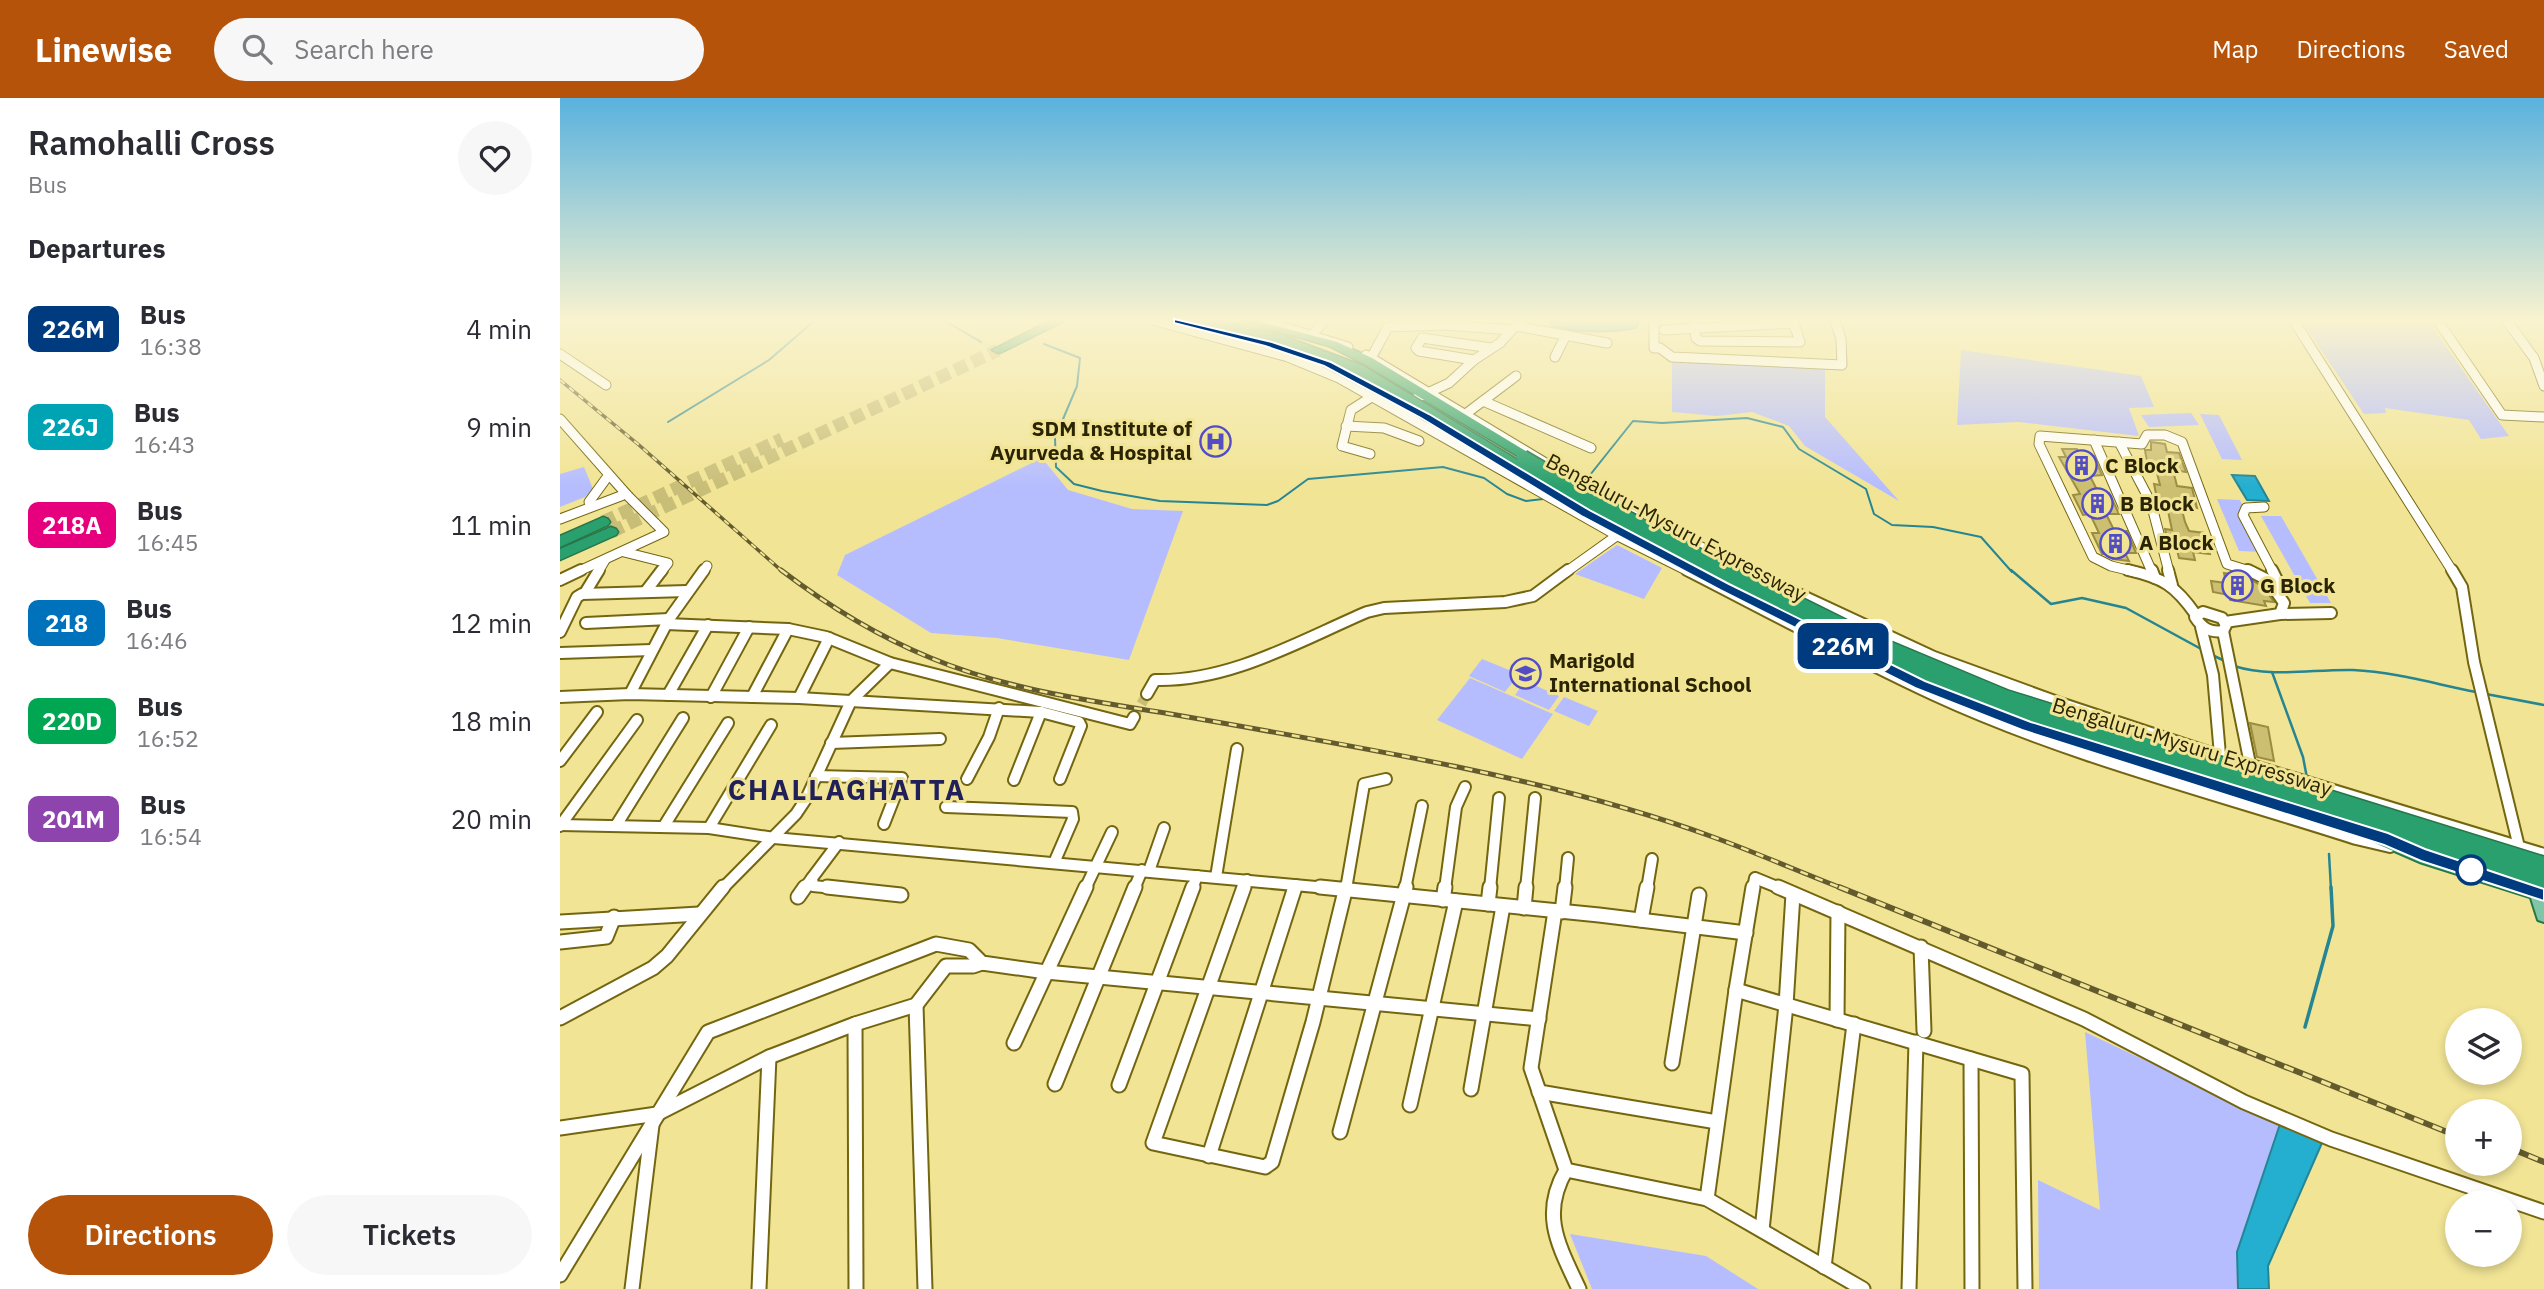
<!DOCTYPE html>
<html lang="en">
<head>
<meta charset="utf-8">
<style>
	body { margin:0; font-family:"IBM Plex Sans",sans-serif; background:#f7f7f7; color:#2b2b33; height:100vh; display:flex; flex-direction:column; font-size:26px; white-space:nowrap }
	* { box-sizing:border-box; margin:0 }
	p { font-size:23px; color:#7c7c81 }
	.icon { flex:none; width:38px; height:38px; fill:none; stroke:currentColor; stroke-width:2; stroke-linecap:round; stroke-linejoin:round }
	.map { position:relative; flex:1; overflow:hidden }
	.details { display:flex; flex-direction:column; background:#fff; width:560px }
	.details>* { flex:none }
	.badge { padding:0 14px; border-radius:10px; font-size:24px; line-height:46px }
	.buttons { position:absolute; left:1885px; top:910px; display:grid; gap:14px }
	.buttons a { display:grid; place-items:center; width:77px; height:77px; border-radius:50%; background:#fff; box-shadow:0 4px 10px #0003; font-size:35px }
	.map>.badge { position:absolute; translate:-50% -50%; box-shadow:0 0 0 4px #fff }
	h2 { padding:0 28px; font-size:26px; line-height:63px }
	.round { display:grid; place-items:center; flex:none; width:74px; height:74px; border-radius:37px; background:#f7f7f7 }
	.headline { display:flex; align-items:center; justify-content:space-between; height:119px; padding:0 28px }
	h1 { font-size:33px; font-weight:600; line-height:52px }
	.primary-button { display:flex; gap:14px; margin-top:auto; padding:14px 28px }
	.primary-button a { flex:1; height:80px; border-radius:42px; background:#b45309; color:#fff; font-size:28px; font-weight:600; line-height:80px; text-align:center }
	.primary-button a+a { background:#f7f7f7; color:#2b2b33 }
	ul { padding:0; list-style:none }
	li { display:flex; align-items:center; gap:21px; height:98px; padding:0 28px }
	li div { flex:1 }
	li b { display:block; font-size:26px }
	li em { font-style:normal }
	li .badge { min-width:77px; font-weight:700; text-align:center }
	header { display:flex; align-items:center; gap:42px; box-sizing:border-box; height:98px; padding:0 35px; background:#b45309; color:#fff }
	header strong { font-size:33px }
	nav { display:flex; gap:38px; margin-inline-start:auto; font-size:24px }
	.search { width:490px; height:63px; background:#f7f7f7; display:flex; align-items:center; gap:18px; box-sizing:border-box; padding:0 24px; border-radius:38px; color:#7c7c81; font-size:26px }
	main { display:flex; flex:1; min-height:0 }
	.map>svg:first-child { display:block }
	.green { fill:#b6bdff }
	.water { fill:#24aed0; stroke:#268592; stroke-width:2 }
	.lines { fill:none; stroke-linecap:round; stroke-linejoin:round }
	.stream-far2 { stroke:#268592; stroke-width:2 }
	.stream-far1 { stroke:#268592; stroke-width:2.5 }
	.stream { stroke:#268592; stroke-width:3.5 }
	.building { fill:#cdbf71; stroke:#9a8d3f; stroke-width:2 }
	.minor-tunnel { stroke:#c9be78; stroke-width:10; stroke-dasharray:10 5; stroke-linecap:butt }
	.highway-tunnel { stroke:#c9be78; stroke-width:13; stroke-dasharray:13 6; stroke-linecap:butt }
	.minor-far2-casing { stroke:#746610; stroke-width:11 }
	.minor-far1-casing { stroke:#746610; stroke-width:14 }
	.minor-casing { stroke:#746610; stroke-width:17 }
	.major-casing { stroke:#297548; stroke-width:4 }
	.highway-casing { stroke:#297548; stroke-width:3 }
	.minor-far2 { stroke:#fff; stroke-width:9 }
	.minor-far1 { stroke:#fff; stroke-width:10 }
	.minor { stroke:#fff; stroke-width:13 }
	.major { fill:#7fc6a7; fill-rule:evenodd }
	.highway { fill:#29a06d; fill-rule:evenodd }
	.rail-far2-casing { stroke:#635b2d; stroke-width:3.5 }
	.rail-far1-casing { stroke:#635b2d; stroke-width:5 }
	.rail-casing { stroke:#635b2d; stroke-width:6 }
	.rail-far2 { stroke:#f1e495; stroke-width:2; stroke-dasharray:6; stroke-linecap:butt }
	.rail-far1 { stroke:#f1e495; stroke-width:2.5; stroke-dasharray:8; stroke-linecap:butt }
	.rail { stroke:#f1e495; stroke-width:3.5; stroke-dasharray:10; stroke-linecap:butt }
	.minor-bridge-casing { stroke:#746610; stroke-width:11; stroke-linecap:butt }
	.highway-bridge-far1-casing { stroke:#297548; stroke-width:16; stroke-linecap:butt }
	.highway-bridge-casing { stroke:#297548; stroke-width:19; stroke-linecap:butt }
	.minor-bridge { stroke:#fff; stroke-width:9 }
	.highway-bridge-far1 { stroke:#29a06d; stroke-width:13 }
	.highway-bridge { stroke:#29a06d; stroke-width:16 }
	.line { fill:#003b80; stroke:#fff; stroke-width:2 }
	.stop-dot { fill:#fff; stroke:#003b80; stroke-width:3.5 }
	.labels { text-anchor:middle; stroke-width:6; stroke-linejoin:round; paint-order:stroke }
	.poi-label { font-size:21px; font-weight:bold; fill:#2a2403; stroke:#f1e495; text-anchor:start }
	.street-label { font-size:21px; fill:#2a2403; stroke:#f1e495 }
	.district-label { font-size:28px; font-weight:bold; letter-spacing:2px; fill:#222059; stroke:#f1e495 }
</style>
</head>
<body>
<header>
<strong>Linewise</strong>
<div class="search"><svg class="icon" aria-label="search" viewBox="0 0 24 24"><circle cx="10" cy="10" r="6"/><path d="M15 15l6 6"/></svg>Search here</div>
<nav><a>Map</a><a>Directions</a><a>Saved</a></nav>
</header>
<main>
<section class="details">
<div class="headline"><div><h1>Ramohalli Cross</h1><p>Bus</p></div><a class="round"><svg class="icon" aria-label="heart" viewBox="0 0 24 24"><path d="M12 20l-8-8c-3-5 5-10 8-4 3-6 11-1 8 4z"/></svg></a></div>
<h2>Departures</h2>
<ul>
<li><span class="badge" style="background:#003b80;color:#fff">226M</span><div><b>Bus</b><p>16:38</p></div><em>4 min</em></li>
<li><span class="badge" style="background:#00a3b4;color:#fff">226J</span><div><b>Bus</b><p>16:43</p></div><em>9 min</em></li>
<li><span class="badge" style="background:#e6007e;color:#fff">218A</span><div><b>Bus</b><p>16:45</p></div><em>11 min</em></li>
<li><span class="badge" style="background:#0072bc;color:#fff">218</span><div><b>Bus</b><p>16:46</p></div><em>12 min</em></li>
<li><span class="badge" style="background:#00a651;color:#fff">220D</span><div><b>Bus</b><p>16:52</p></div><em>18 min</em></li>
<li><span class="badge" style="background:#8e44ad;color:#fff">201M</span><div><b>Bus</b><p>16:54</p></div><em>20 min</em></li>
</ul>
<div class="primary-button"><a>Directions</a><a>Tickets</a></div>
</section>
<div class="map">
<svg width="1984" height="1191" viewBox="0 0 1984 1191">
	<rect width="100%" height="100%" fill="#f1e495"/>
	<g class="green">
		<polygon points="1742,223 1868,223 1949,338 1921,341 1909,322 1825,310 1826,315 1804,316"/>
		<polygon points="1401,252 1581,278 1594,309 1569,310 1579,338 1458,324 1397,327"/>
		<polygon points="1112,260 1265,264 1265,319 1339,403 1245,348 1229,328 1192,314 1157,318 1112,314"/>
		<polygon points="1631,315 1639,327 1589,329 1581,317"/>
		<polygon points="1640,316 1659,317 1682,362 1662,361"/>
		<polygon points="482,360 508,392 572,411 623,413 569,562 437,540 371,535 277,477 285,457"/>
		<polygon points="24,369 33,391 25,399 0,409 0,376"/>
		<polygon points="1657,401 1680,402 1703,454 1679,453"/>
		<polygon points="1701,418 1721,418 1771,505 1750,505"/>
		<polygon points="1057,447 1102,470 1084,501 1015,476"/>
		<polygon points="922,561 959,576 945,594 909,578"/>
		<polygon points="910,580 993,616 962,661 877,622"/>
		<polygon points="965,583 999,598 989,612 955,597"/>
		<polygon points="1004,599 1038,613 1029,628 994,613"/>
		<polygon points="1525,934 1720,1026 1677,1154 1678,1191 1479,1191 1478,1082 1540,1112"/>
		<polygon points="1010,1136 1146,1158 1198,1191 1032,1191"/>
	</g>
	<g class="water">
		<path d="M989,223H1080L1076,230C1050,235 1017,235 992,228Z"/>
		<polygon points="1672,377 1695,378 1709,403 1687,402"/>
		<polygon points="1720,1026 1762,1045 1708,1168 1709,1191 1678,1191 1677,1154"/>
	</g>
	<g class="lines">
		<g class="stream-far2">
			<polyline points="385,223 421,244"/>
			<polyline points="484,246 520,260 517,288 495,340 496,369 514,386 542,393 600,403 707,407 718,403 748,381 883,369 924,380 947,396 966,403 983,401"/>
			<polyline points="108,324 209,262 254,223"/>
			<polyline points="1018,385 1026,382 1073,323 1102,325 1187,320 1223,329 1239,351 1306,391 1314,416 1332,427 1373,429 1421,439 1452,474"/>
		</g>
		<g class="stream-far1">
			<polyline points="1451,472 1491,506 1522,500 1566,510 1643,552"/>
			<polyline points="1652,557 1665,563"/>
			<path d="M1674,568C1712,580 1753,571 1793,572C1835,574 1875,586 1916,594"/>
			<polyline points="1712,574 1743,659 1747,680"/>
			<polyline points="1926,596 1984,607"/>
			<polyline points="1769,756 1771,791"/>
		</g>
		<polyline class="stream" points="1745,929 1773,828 1771,789"/>
	</g>
	<g class="building">
		<polygon points="1591,344 1605,346 1607,354 1619,355 1626,374 1613,372 1617,388 1632,390 1637,410 1621,408 1625,424 1629,433 1645,435 1650,456 1633,454 1635,462 1619,460 1617,452 1610,451 1605,431 1612,432 1608,413 1606,406 1598,405 1594,386 1600,387 1596,371 1588,370 1585,352 1591,352"/>
		<polygon points="1502,351 1517,351 1521,358 1534,358 1542,377 1530,378 1539,396 1549,395 1551,399 1559,416 1546,416 1555,434 1567,433 1576,455 1565,455 1569,463 1553,461 1550,456 1542,456 1532,435 1539,435 1530,416 1523,417 1513,397 1520,396 1499,359 1506,359"/>
		<polygon points="1664,475 1684,478 1700,487 1701,492 1706,493 1714,504 1704,503 1706,508 1670,502 1669,497 1653,494 1651,483 1666,485"/>
		<polygon points="1690,625 1708,629 1714,663 1697,659"/>
	</g>
	<g class="lines">
		<polyline class="minor-tunnel" points="574,619 587,596"/>
		<g class="highway-tunnel">
			<polyline points="43,424 222,341"/>
			<polyline points="51,434 438,252"/>
		</g>
		<defs>
			<g id="minor-far2">
				<polyline points="596,223 728,259 779,280 1058,438 1130,474"/>
				<polyline points="704,223 788,249"/>
				<polyline points="1094,223 1094,250 1100,250 1112,259 1282,267 1281,241 1275,223"/>
				<polyline points="1133,223 1136,240 1140,243 1240,244 1233,223"/>
				<polyline points="1734,223 1893,474"/>
				<polyline points="1878,223 1942,317 1984,319"/>
				<polyline points="1947,223 1974,260 1984,288"/>
				<polyline points="956,228 1047,245"/>
				<polyline points="1104,232 1234,225"/>
				<polyline points="753,236 764,223"/>
				<polyline points="0,256 46,287"/>
				<polyline points="806,257 999,373"/>
				<polyline points="995,259 1006,237"/>
				<polyline points="811,260 828,229 885,227 951,232"/>
				<polyline points="914,262 859,253 856,250 862,240 931,250"/>
				<polyline points="923,303 1031,350"/>
				<polyline points="844,306 889,285 914,262 940,245 960,223"/>
				<polyline points="903,318 956,278"/>
				<polyline points="0,321 68,398"/>
				<polyline points="786,328 824,330 859,343"/>
				<polyline points="1534,342 1592,474"/>
				<polyline points="1559,344 1591,405 1609,474"/>
				<polyline points="810,356 782,348 791,312 813,298"/>
				<polyline points="1040,397 1190,474"/>
				<polyline points="29,404 48,378"/>
				<polyline points="1704,409 1686,410 1683,417 1713,474"/>
				<polyline points="0,421 66,396"/>
				<polyline points="64,454 108,465 101,474"/>
				<polyline points="17,474 104,434 95,425"/>
				<polyline points="38,474 45,462"/>
				<polyline points="143,474 147,468"/>
				<polyline points="1006,474 1062,434"/>
				<polyline points="1576,474 1551,468 1533,459 1479,346 1480,338 1582,346 1587,337 1605,337 1622,344 1667,466 1693,474"/>
			</g>
			<g id="minor-far1">
				<path d="M1127,472C1209,514 1290,558 1374,597C1506,658 1657,696 1796,741L1830,749"/>
				<polyline points="1187,472 1374,559 1503,606 1645,653 1984,756"/>
				<path d="M1568,472C1603,480 1615,487 1636,517"/>
				<polyline points="1592,472 1595,480"/>
				<polyline points="1608,472 1612,487"/>
				<polyline points="1688,472 1708,482 1724,505 1720,516"/>
				<polyline points="1712,472 1721,490"/>
				<polyline points="1892,472 1902,489 1914,564 1959,749"/>
				<polyline points="0,482 21,472"/>
				<polyline points="86,493 102,472"/>
				<polyline points="25,495 39,472"/>
				<path d="M1643,514L1662,520L1666,527L1663,533C1650,535 1642,530 1635,519Z"/>
				<polyline points="109,521 144,472"/>
				<polyline points="1665,524 1720,516 1771,515"/>
				<polyline points="26,525 109,521 70,596"/>
				<polyline points="106,526 228,531 266,539 330,565 570,626 574,619"/>
				<polyline points="1641,529 1653,577 1660,657"/>
				<polyline points="1663,533 1690,666"/>
				<polyline points="0,534 17,499 22,496 127,493"/>
				<polyline points="0,555 92,552"/>
				<path d="M587,596L595,582C670,584 739,543 807,514L824,510L945,504L973,498L1008,472"/>
				<polyline points="108,597 148,527"/>
				<polyline points="0,599 70,596 239,600 481,614 519,624 521,628 500,681"/>
				<polyline points="151,599 189,529"/>
				<polyline points="192,599 228,531"/>
				<polyline points="239,600 269,540"/>
				<polyline points="271,645 380,641"/>
				<polyline points="0,663 37,614"/>
				<polyline points="256,678 342,680 324,726"/>
				<polyline points="407,681 429,639 439,610"/>
				<polyline points="454,682 481,614"/>
				<polyline points="386,709 512,714 513,721 494,765"/>
				<polyline points="57,726 123,620"/>
				<polyline points="0,727 149,730 214,740 778,791"/>
				<polyline points="0,728 77,622"/>
				<polyline points="104,728 168,625"/>
				<polyline points="149,730 211,627"/>
				<polyline points="279,744 252,780 253,788 284,791"/>
				<polyline points="589,773 604,730"/>
				<polyline points="656,779 677,651"/>
				<polyline points="162,791 236,716 246,701 291,603 330,565"/>
				<polyline points="244,791 252,780"/>
				<polyline points="525,791 552,734"/>
				<polyline points="574,791 582,772"/>
				<polyline points="632,791 637,778"/>
				<polyline points="684,791 687,782"/>
				<polyline points="735,791 736,787"/>
				<polyline points="786,791 804,686 826,681"/>
				<polyline points="845,791 862,708"/>
				<polyline points="885,791 896,709 905,689"/>
				<polyline points="930,791 939,700"/>
				<polyline points="966,791 975,700"/>
				<polyline points="1005,791 1008,760"/>
				<polyline points="1087,791 1092,761"/>
				<polyline points="1193,791 1195,780 1222,791"/>
			</g>
			<g id="minor">
				<polyline points="267,789 341,797"/>
				<polyline points="684,789 593,1045 705,1069 712,1064 753,924 786,789"/>
				<polyline points="760,789 1039,817 1186,835"/>
				<polyline points="1218,789 1524,921 1684,1004 1771,1041 1984,1114"/>
				<polyline points="238,799 245,789"/>
				<polyline points="883,802 885,789"/>
				<polyline points="928,806 930,789"/>
				<polyline points="964,810 966,789"/>
				<polyline points="995,813 971,970 1006,1072 1147,1101 1303,1191"/>
				<polyline points="1002,814 1005,789"/>
				<polyline points="1081,822 1087,789"/>
				<polyline points="0,824 139,816"/>
				<polyline points="0,844 46,839 54,819"/>
				<polyline points="1361,849 1364,933"/>
				<polyline points="1176,892 1462,976 1465,1191"/>
				<polyline points="356,907 365,1191"/>
				<polyline points="0,920 93,870 107,858 163,789"/>
				<polyline points="1277,922 1278,814"/>
				<polyline points="295,926 296,1191"/>
				<polyline points="454,945 526,789"/>
				<polyline points="1411,961 1412,1191"/>
				<polyline points="1112,965 1139,797"/>
				<polyline points="495,986 575,789"/>
				<polyline points="559,987 633,789"/>
				<polyline points="911,991 943,808"/>
				<polyline points="979,994 1157,1024"/>
				<polyline points="850,1007 896,803"/>
				<polyline points="0,1030 97,1016 209,959 295,926 356,907 386,868 413,868 422,865"/>
				<polyline points="780,1034 846,789"/>
				<polyline points="649,1058 735,789"/>
				<path d="M1006,1072C980,1117 999,1148 1019,1191"/>
				<polyline points="1147,1101 1176,892 1193,789"/>
				<polyline points="1202,1132 1226,907 1233,796"/>
				<polyline points="1264,1169 1294,926"/>
				<polyline points="0,1177 148,934 376,846 409,852 422,865 486,874 979,921"/>
				<polyline points="72,1191 92,1027"/>
				<polyline points="199,1191 209,959"/>
				<polyline points="1349,1191 1356,944"/>
			</g>
			<polygon id="major" points="1977,787 1984,792 1984,824 1978,822 1969,794 1971,789"/>
			<g id="highway">
				<polygon points="490,223 504,223 442,254 438,255 432,252"/>
				<polygon points="613,223 630,223 659,232 653,235 614,225"/>
				<polygon points="680,223 698,223 777,244 812,260 982,363 976,367 971,366 804,266 769,248"/>
				<polygon points="765,261 845,302 847,305 845,308 837,308 761,268 759,265"/>
				<polygon points="43,419 48,421 50,424 48,427 0,449 0,438"/>
				<polygon points="51,429 56,431 58,434 56,437 0,462 0,451"/>
				<polygon points="1814,730 1865,751 1984,788 1984,804 1861,765 1808,742 1805,737 1808,732"/>
			</g>
		</defs>
		<use href="#minor-far2" class="minor-far2-casing"/>
		<use href="#minor-far1" class="minor-far1-casing"/>
		<use href="#minor" class="minor-casing"/>
		<use href="#major" class="major-casing"/>
		<use href="#highway" class="highway-casing"/>
		<use href="#minor-far2" class="minor-far2"/>
		<use href="#minor-far1" class="minor-far1"/>
		<use href="#minor" class="minor"/>
		<use href="#major" class="major"/>
		<use href="#highway" class="highway"/>
		<defs>
			<polyline id="rail-far2" points="0,282 79,347 223,474"/>
			<path id="rail-far1" d="M221,472C267,507 317,538 371,560C445,591 526,602 605,615C703,632 801,649 898,669C984,687 1071,709 1153,739C1197,755 1240,774 1284,791"/>
			<g id="rail">
				<polyline points="1279,789 1897,1038"/>
				<polyline points="1950,1050 1984,1064"/>
			</g>
		</defs>
		<use href="#rail-far2" class="rail-far2-casing"/>
		<use href="#rail-far1" class="rail-far1-casing"/>
		<use href="#rail" class="rail-casing"/>
		<use href="#rail-far2" class="rail-far2"/>
		<use href="#rail-far1" class="rail-far1"/>
		<use href="#rail" class="rail"/>
		<defs>
			<polyline id="minor-bridge" points="68,398 95,425"/>
			<g id="highway-bridge-far1">
				<polyline points="639,223 724,245 799,273 998,394 1147,474"/>
				<polyline points="963,359 1062,417 1171,474"/>
			</g>
			<g id="highway-bridge">
				<polyline points="1144,472 1366,584 1474,624 1984,782"/>
				<polyline points="1168,472 1323,549 1445,600 1984,767"/>
			</g>
		</defs>
		<use href="#minor-bridge" class="minor-bridge-casing"/>
		<use href="#highway-bridge-far1" class="highway-bridge-far1-casing"/>
		<use href="#highway-bridge" class="highway-bridge-casing"/>
		<use href="#minor-bridge" class="minor-bridge"/>
		<use href="#highway-bridge-far1" class="highway-bridge-far1"/>
		<use href="#highway-bridge" class="highway-bridge"/>
	</g>
	<linearGradient id="sky" x2="0" y2="1"><stop stop-color="#59b2de"/><stop offset="0.57" stop-color="#f9f3cf"/><stop offset="1" stop-color="#f9f3cf" stop-opacity="0"/></linearGradient>
	<rect width="1984" height="389" fill="url(#sky)"/>
	<polygon class="line" points="614,221 712,244 771,264 869,316 1031,413 1169,486 1365,583 1471,624 1828,735 1865,751 1984,791 1984,803 1861,763 1824,747 1462,632 1355,590 1160,492 1023,419 861,320 764,268 705,248 614,225"/>
	<defs>
		<symbol id="hospital-ring" viewBox="-11 -11 22 22"><circle r="9.5" fill="#f1e495" stroke="#534dc4" stroke-width="1.5"/><path d="M-5-5h3v3.5h4V-5h3V5h-3V1.5h-4V5h-3Z" fill="#534dc4"/></symbol>
		<symbol id="building-ring" viewBox="-11 -11 22 22"><circle r="9.5" fill="#f1e495" stroke="#534dc4" stroke-width="1.5"/><path d="M-4-6H4V6H1V3H-1V6H-4ZM-2.5-4.3h1.7v1.8h-1.7ZM.8-4.3h1.7v1.8H.8ZM-2.5-1h1.7V.8h-1.7ZM.8-1h1.7V.8H.8Z" fill="#534dc4"/></symbol>
		<symbol id="school-ring" viewBox="-11 -11 22 22"><circle r="9.5" fill="#f1e495" stroke="#534dc4" stroke-width="1.5"/><path d="M0-5L7-2L0 1L-7-2ZM-4 1L0 2.5L4 1V4Q0 6-4 4Z" fill="#534dc4"/></symbol>
	</defs>
	<g fill-rule="evenodd">
		<use href="#hospital-ring" x="638" y="326" width="35" height="35"/>
		<use href="#building-ring" x="1504" y="350" width="35" height="35"/>
		<use href="#building-ring" x="1520" y="388" width="35" height="35"/>
		<use href="#building-ring" x="1538" y="428" width="35" height="35"/>
		<use href="#building-ring" x="1660" y="470" width="35" height="35"/>
		<use href="#school-ring" x="948" y="558" width="35" height="35"/>
	</g>
	<circle class="stop-dot" cx="1911" cy="772" r="14"/>
	<g class="labels">
		<g class="poi-label">
			<text x="632" y="338" text-anchor="end">SDM Institute of<tspan x="632" dy="24">Ayurveda &amp; Hospital</tspan></text>
			<text x="1545" y="375">C Block</text>
			<text x="1560" y="413">B Block</text>
			<text x="1579" y="452">A Block</text>
			<text x="1700" y="495">G Block</text>
			<text x="989" y="570">Marigold<tspan x="989" dy="24">International School</tspan></text>
		</g>
		<g class="street-label">
			<text transform="translate(1116 430) rotate(28)" y="7">Bengaluru-Mysuru Expressway</text>
			<text transform="translate(1632 649) rotate(17)" y="7">Bengaluru-Mysuru Expressway</text>
		</g>
		<g class="district-label">
			<text x="287" y="702">CHALLAGHATTA</text>
		</g>
	</g>
</svg>
<div class="buttons">
<a><svg class="icon" aria-label="layers" viewBox="0 0 24 24"><path d="M12 4l9 5-9 5-9-5zM3 14l9 5 9-5"/></svg></a>
<a>+</a>
<a>−</a>
</div>
<b class="badge" style="left:1283px;top:548px;background:#003b80;color:#fff">226M</b>
</div>
</main>
</body>
</html>
